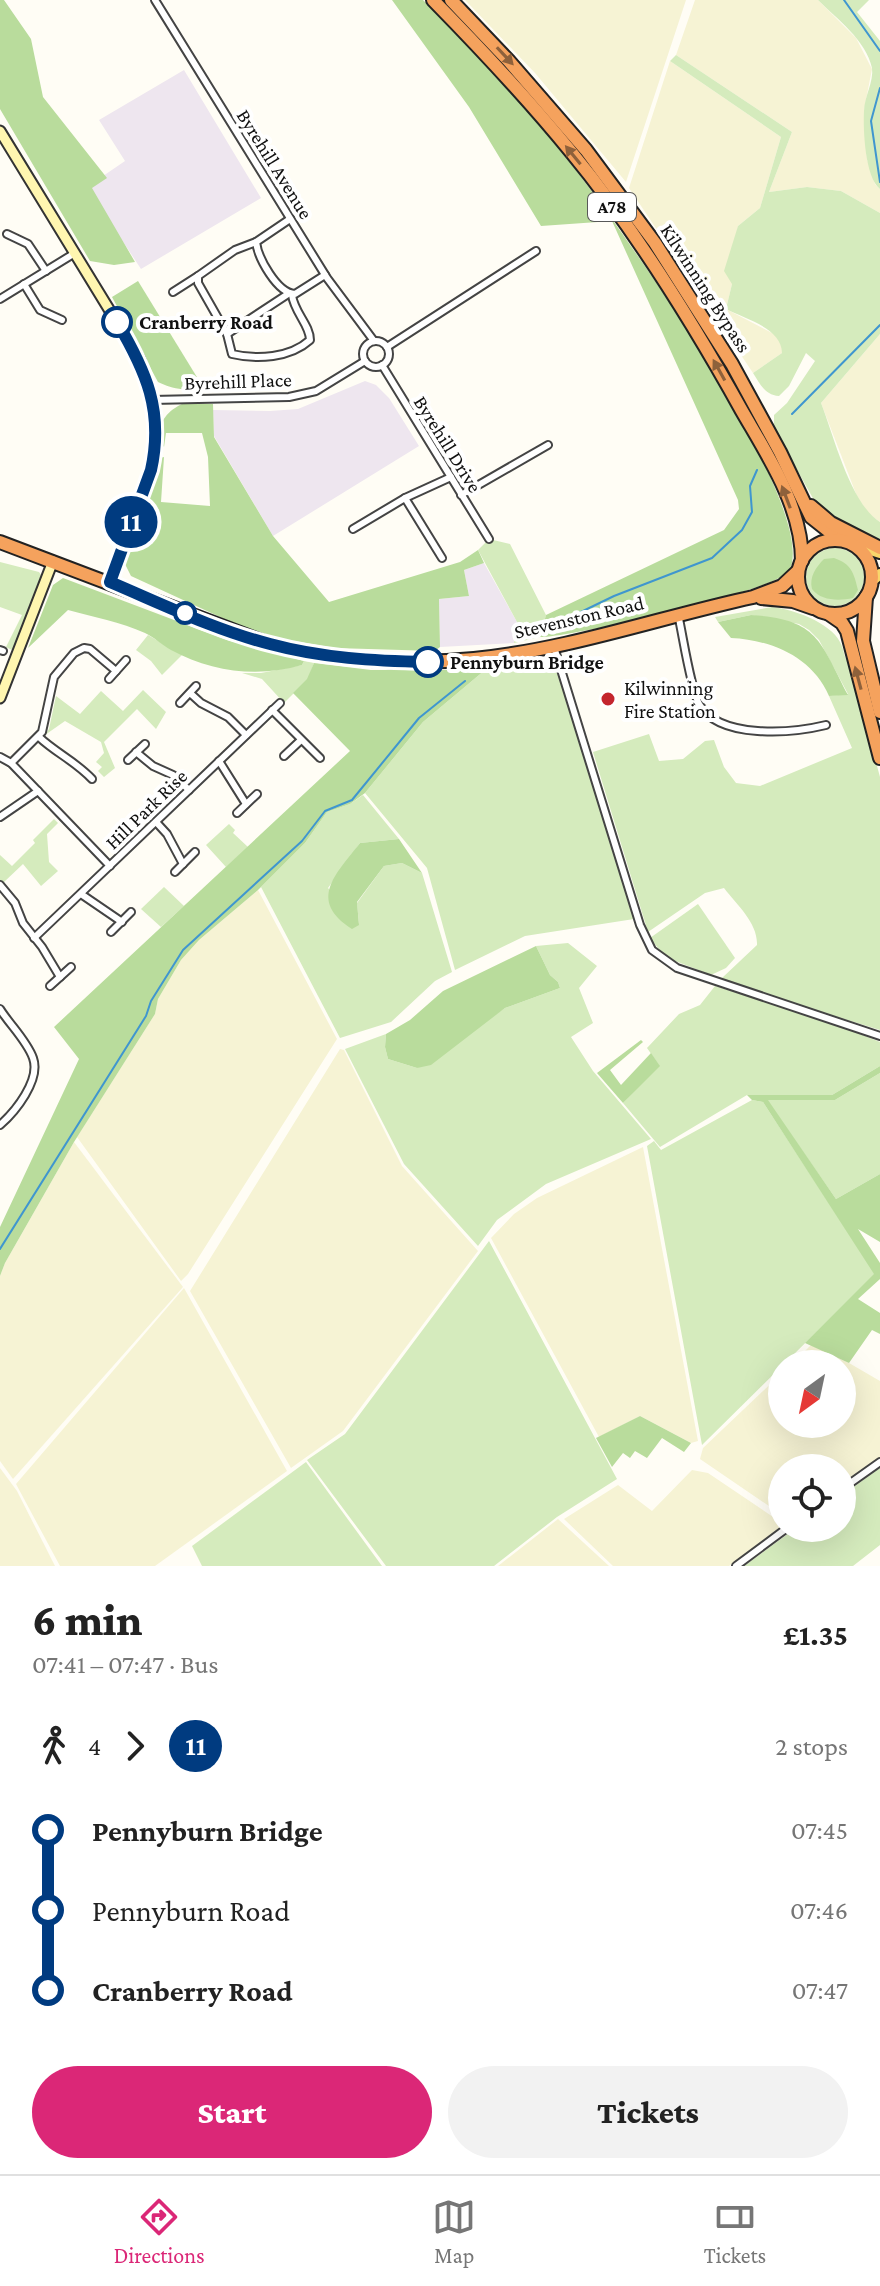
<!DOCTYPE html>
<html lang="en">
<head>
<meta charset="utf-8">
<style>
	body { margin:0; font-family:"Crimson Pro",serif; background:#f2f2f2; color:#222; height:100vh; display:flex; flex-direction:column; font-size:30px; white-space:nowrap }
	* { box-sizing:border-box; margin:0 }
	p { font-size:26px; color:#767676 }
	.icon { flex:none; width:44px; height:44px; fill:none; stroke:currentColor; stroke-width:2; stroke-linecap:round; stroke-linejoin:round }
	.map { position:relative; height:1566px; overflow:hidden }
	.drawer { display:flex; flex-direction:column; background:#fff; flex:1 }
	.drawer>* { flex:none }
	.badge { padding:0 16px; border-radius:26px; font-size:28px; line-height:52px }
	.needle { width:52px; rotate:213deg }
	.fabs { position:absolute; left:768px; top:1350px; display:grid; gap:16px }
	.fabs a { display:grid; place-items:center; width:88px; height:88px; border-radius:50%; background:#fff; box-shadow:0 8px 32px #0002; font-size:40px }
	.map>.badge { position:absolute; translate:-50% -50%; box-shadow:0 0 0 4px #fff }
	.legs { display:flex; align-items:center; gap:12px; height:88px; padding:0 32px; font-size:26px }
	.legs p { margin-inline-start:auto }
	.head { display:flex; align-items:center; justify-content:space-between; height:136px; padding:0 32px }
	h1 { font-size:44px; font-weight:800; line-height:60px }
	.button { display:flex; gap:16px; margin-top:auto; padding:16px 32px }
	.button a { flex:1; height:92px; border-radius:48px; background:#db2777; color:#fff; font-size:32px; font-weight:800; line-height:92px; text-align:center }
	.button a+a { background:#f2f2f2; color:#222 }
	ul { padding:0 32px; list-style:none }
	li { display:flex; align-items:center; gap:28px; height:80px; font-size:30px }
	li i { display:grid; place-items:center; width:12px; height:100%; margin:0 10px; background:currentColor }
	li i::after { content:''; width:20px; height:20px; margin:-10px; border:6px solid; border-radius:50%; background:#fff }
	li p { margin-inline-start:auto }
	li:first-child i { background:linear-gradient(#0000 50%,currentColor 0) }
	li:last-child i { background:linear-gradient(currentColor 50%,#0000 0) }
	.tab-bar { display:flex; justify-content:space-around; align-items:center; height:112px; border-top:2px solid #e0e0e0; background:#fff; font-size:22px; color:#767676 }
	.tab-bar a { display:grid; justify-items:center; gap:4px }
	.tab-bar .current { color:#db2777 }
	.map>svg:first-child { display:block }
	.industrial { fill:#eee6ef }
	.farmland { fill:#f6f3d4 }
	.green { fill:#d5ebbd }
	.forest { fill:#b9dc9c }
	.lines { fill:none; stroke-linecap:round; stroke-linejoin:round }
	.stream { stroke:#3f96cf; stroke-width:2 }
	.street-casing { stroke:#444; stroke-width:10 }
	.secondary-casing { stroke:#333; stroke-width:13 }
	.primary-casing { stroke:#222; stroke-width:14 }
	.highway-casing { stroke:#222; stroke-width:16 }
	.street { stroke:#fff; stroke-width:6 }
	.secondary { stroke:#fff6b0; stroke-width:9 }
	.primary { stroke:#f9d66b; stroke-width:10 }
	.highway { stroke:#f5a25d; stroke-width:12 }
	.oneway { fill:#8e613b }
	.line-1-casing { stroke:#fff; stroke-width:18 }
	.line-1 { stroke:#003b80; stroke-width:12 }
	.stop-1-dot { fill:#fff; stroke:#003b80; stroke-width:4 }
	.poi-dot { fill:#c4262e; stroke:#fff; stroke-width:3 }
	.labels { text-anchor:middle; stroke-width:8; stroke-linejoin:round; paint-order:stroke }
	.shield { fill:#fff; stroke:#585858; stroke-width:2 }
	.shield-label { font-size:18px; font-weight:bold; fill:#111 }
	.street-label { font-size:20px; fill:#111; stroke:#fff }
	.stop-label { font-size:20px; font-weight:bold; fill:#111; stroke:#fff; text-anchor:start }
	.poi-label { font-size:20px; fill:#111; stroke:#fff; text-anchor:start }
</style>
</head>
<body>
<div class="map">
<svg width="880" height="1566" viewBox="0 0 880 1566">
	<rect width="100%" height="100%" fill="#fffdf5"/>
	<g class="industrial">
		<polygon points="184,70 261,198 141,269 87,187 125,161 99,120"/>
		<polygon points="365,381 376,385 389,398 419,446 273,536 214,436 213,410 270,411 298,409"/>
		<polygon points="484,563 517,622 514,643 440,647 439,599 469,596 464,570"/>
	</g>
	<g class="farmland">
		<polygon points="465,0 686,0 626,182 535,73"/>
		<polygon points="695,0 818,0 856,38 872,69 864,110 867,159 875,184 880,189 880,213 841,191 807,187 769,192 792,132 676,55"/>
		<polygon points="670,61 781,137 760,208 738,226 732,284 726,309 774,334 782,344 782,353 753,373 629,188"/>
		<polygon points="880,334 880,522 870,515 858,499 821,403"/>
		<polygon points="258,890 337,1039 188,1274 181,1281 77,1137 155,1014 158,999 181,960 199,940"/>
		<polygon points="340,1049 344,1050 402,1166 478,1251 343,1431 291,1468 190,1291"/>
		<polygon points="74,1142 183,1287 13,1479 0,1461 0,1276 5,1263"/>
		<polygon points="643,1147 698,1441 691,1443 640,1416 599,1437 491,1238 514,1214 537,1198"/>
		<polygon points="184,1288 287,1471 155,1566 60,1566 16,1484"/>
		<polygon points="811,1345 849,1363 880,1381 880,1458 842,1485 842,1468 782,1468 782,1515 700,1459 703,1448 782,1373 782,1424 842,1424 842,1364 792,1364"/>
		<polygon points="0,1468 17,1491 55,1566 0,1566"/>
		<polygon points="692,1470 708,1473 782,1523 782,1526 729,1566 613,1566 564,1519 618,1485 652,1511"/>
		<polygon points="558,1519 609,1566 498,1566"/>
	</g>
	<g class="green">
		<path d="M818,0H869L857,12L880,41V189C865,177 863,130 864,111C864,98 874,81 872,68C866,40 837,19 818,0Z"/>
		<path d="M676,55L792,132L769,192L807,187L841,191L880,213V334L821,403C834,436 850,503 880,522V544L819,509L774,429V415L787,403L815,361L806,353L789,386L779,396C765,395 760,384 753,373L782,353C782,328 745,319 726,309L732,284L724,271L738,226L760,208L781,137L670,61Z"/>
		<polygon points="489,539 510,544 546,615 540,637 514,643 517,622 478,550"/>
		<circle cx="835" cy="577" r="29"/>
		<polygon points="0,562 39,572 41,575 14,651 6,647 22,615 0,607"/>
		<path d="M772,607C792,609 830,622 840,642C845,651 843,657 849,663L880,777V1030L746,989L722,978L757,945C758,923 737,905 724,888L705,893L648,932L593,752L649,734L659,761L683,759L705,741L714,740L724,767L736,783L760,786L852,748L829,696L848,694L819,640L809,630L799,624L751,615L718,622L715,617Z"/>
		<polygon points="148,635 182,655 162,675 151,661 136,650"/>
		<polygon points="542,660 557,671 634,919 525,936 455,970 427,868 365,793 423,722 485,670"/>
		<polygon points="304,661 314,663 308,679 284,703 262,679 242,673 261,673 302,665"/>
		<polygon points="143,690 166,712 156,729 137,709 104,742 115,768 104,777 98,771 102,767 96,762 104,753 101,742 65,721 45,735 49,729 56,696 80,714 101,691 123,711"/>
		<polygon points="363,795 399,839 360,843 328,888 359,924 357,903 384,866 402,863 422,873 452,972 435,981 391,1022 340,1038 261,887 305,843 327,812 350,804"/>
		<polygon points="54,819 58,823 47,834 49,862 58,871 41,886 23,864 4,882 0,882 0,855 12,866 35,843 33,840"/>
		<polygon points="229,824 235,830 233,833 248,847 226,867 206,845"/>
		<polygon points="164,887 184,906 161,927 141,909"/>
		<polygon points="698,904 735,958 726,968 711,975 665,957 650,938"/>
		<polygon points="568,943 597,966 579,988 593,1023 571,1037 593,1071 651,1139 546,1184 497,1220 478,1246 404,1164 345,1049 386,1034 385,1047 388,1059 417,1068 505,1008 560,988 558,982 550,975 536,946"/>
		<polygon points="715,986 833,1023 880,1042 880,1066 832,1095 747,1095 660,1147 623,1103 659,1065 647,1048 679,1014 700,1005"/>
		<polygon points="880,1073 880,1174 836,1199 767,1100 835,1100"/>
		<polygon points="752,1100 763,1102 875,1274 702,1445 647,1146 654,1141 661,1150"/>
		<polygon points="489,1241 617,1479 557,1517 494,1566 386,1566 307,1460 345,1434"/>
		<polygon points="306,1462 382,1566 202,1566 192,1546"/>
		<polygon points="880,1468 880,1545 853,1566 744,1566 796,1528 842,1528 842,1495"/>
	</g>
	<g class="forest">
		<polygon points="0,0 4,0 31,39 43,97 107,178 92,188 135,262 114,265 90,261 0,109"/>
		<path d="M392,0H423C466,42 508,87 547,133C595,190 825,507 789,571C779,590 569,638 540,637L546,615L724,530L739,509L738,500L612,221L541,226L469,107Z"/>
		<path d="M138,281L203,387C185,391 175,390 158,382L112,297Z"/>
		<path d="M184,403L213,404L214,437L273,536L329,602L460,562L478,550L484,563L464,570L469,596L439,599L440,647L435,651L335,648L276,638L233,623L131,576L125,564L131,537L160,458L164,457L161,502L210,506L208,457L202,433H166L164,447L158,439C160,420 167,411 184,403Z"/>
		<path d="M834,558C852,564 854,574 858,590L853,598C839,601 821,601 812,589C809,577 816,567 824,559Z"/>
		<path d="M63,578L227,640L304,661L302,665C258,678 212,672 171,650C162,645 154,637 145,633C121,622 93,617 68,610L28,648L53,585Z"/>
		<path d="M751,615C818,619 820,641 848,695L829,696C812,657 772,640 731,638L718,622Z"/>
		<polygon points="314,663 371,670 485,670 423,722 365,793 350,804 327,812 305,843 258,890 199,940 181,960 158,999 155,1014 74,1142 5,1263 0,1276 0,1227 79,1059 54,1027 350,751 293,693 307,679"/>
		<path d="M399,839L422,873L402,863L384,866L357,902L359,925L352,929C307,900 336,874 360,843Z"/>
		<polygon points="536,946 550,975 558,982 560,988 505,1008 431,1065 417,1068 388,1059 385,1047 386,1034 410,1020 443,991"/>
		<polygon points="641,1040 643,1042 610,1070 621,1085 651,1053 660,1066 623,1103 597,1073"/>
		<polygon points="880,1066 880,1073 835,1100 768,1100 836,1199 880,1174 880,1242 858,1229 880,1263 880,1279 858,1299 880,1313 880,1334 872,1330 849,1363 805,1343 874,1274 763,1102 752,1100 747,1095 832,1095"/>
		<polygon points="640,1416 691,1443 684,1452 662,1438 647,1458 635,1451 630,1458 623,1453 612,1467 596,1438"/>
	</g>
	<g class="lines">
		<g class="stream">
			<polyline points="844,0 880,51"/>
			<polyline points="880,88 871,121 880,182"/>
			<polyline points="792,414 880,325"/>
			<polyline points="552,626 614,596 712,558 742,530 752,512 750,486 757,470"/>
			<polyline points="0,1249 146,1016 151,1001 183,950 302,841 325,811 352,800 419,718 465,681"/>
		</g>
		<defs>
			<g id="street">
				<polyline points="155,0 327,278 374,341"/>
				<path d="M290,219L256,242C258,258 277,293 295,294L325,275"/>
				<polyline points="7,234 28,244 46,271"/>
				<path d="M256,242L235,250L198,276V283L227,334L232,354C257,360 290,358 310,340C310,325 294,312 292,295"/>
				<polyline points="24,284 40,310 62,320"/>
				<polyline points="173,292 198,276"/>
				<polyline points="0,299 75,253"/>
				<polyline points="227,334 288,294"/>
				<circle cx="376" cy="354" r="13"/>
				<polyline points="387,347 536,251"/>
				<polyline points="382,365 489,539"/>
				<polyline points="152,400 289,397 316,391 365,361"/>
				<polyline points="461,495 548,445"/>
				<polyline points="405,498 442,558"/>
				<polyline points="353,529 405,498 451,477"/>
				<path d="M678,614C683,636 690,686 699,704C719,740 793,733 826,725"/>
				<polyline points="554,647 640,925 652,950 677,968 880,1036"/>
				<polyline points="0,650 3,651"/>
				<polyline points="109,679 126,660"/>
				<polyline points="190,693 201,703 228,717 246,735"/>
				<polyline points="180,703 196,686"/>
				<polyline points="272,710 320,758"/>
				<path d="M39,737C56,753 75,761 92,779"/>
				<polyline points="136,752 153,766 173,775 189,790"/>
				<polyline points="284,756 301,740"/>
				<polyline points="0,757 11,763 110,866"/>
				<polyline points="128,760 145,744"/>
				<polyline points="219,761 246,804"/>
				<polyline points="11,763 42,732 54,677 74,653 84,648 90,649 116,671"/>
				<polyline points="237,813 257,794"/>
				<polyline points="0,817 38,791"/>
				<polyline points="156,822 167,834 183,864"/>
				<polyline points="175,872 195,852"/>
				<polyline points="0,885 15,903 23,923 42,947 60,977"/>
				<polyline points="81,894 122,922"/>
				<polyline points="111,932 131,912"/>
				<polyline points="34,938 280,703"/>
				<polyline points="50,986 71,967"/>
				<path d="M0,1009C10,1025 27,1041 33,1058C41,1080 15,1112 0,1125"/>
				<polyline points="842,1489 880,1462"/>
				<polyline points="736,1566 787,1528"/>
			</g>
			<g id="secondary">
				<polyline points="0,131 140,360 152,400 155,422 155,450 151,470 110,582"/>
				<polyline points="0,698 53,561"/>
			</g>
			<g id="primary">
				<polyline points="852,544 880,553"/>
				<polyline points="872,581 880,574"/>
			</g>
			<g id="highway">
				<path d="M433,0C481,49 528,99 572,153C637,232 692,321 742,411C768,456 802,507 802,561"/>
				<polyline points="451,0 508,60 586,150 655,243 732,364 780,452 811,517 840,540"/>
				<polyline points="811,506 831,523 880,548"/>
				<circle cx="835" cy="577" r="37"/>
				<path d="M0,542L269,644C336,660 404,666 474,659C567,650 661,617 753,597L782,586L798,571"/>
				<polyline points="866,597 863,641 880,712"/>
				<polyline points="761,598 793,601 813,608"/>
				<polyline points="829,614 842,623 847,631 880,758"/>
			</g>
		</defs>
		<use href="#street" class="street-casing"/>
		<use href="#secondary" class="secondary-casing"/>
		<use href="#primary" class="primary-casing"/>
		<use href="#highway" class="highway-casing"/>
		<use href="#street" class="street"/>
		<use href="#secondary" class="secondary"/>
		<use href="#primary" class="primary"/>
		<use href="#highway" class="highway"/>
	</g>
	<defs><path id="oneway-solid" d="M-6-.8H1V-3.2L6.5 0L1 3.2V.8H-6Z" transform="scale(2)"/></defs>
	<g class="oneway">
		<use href="#oneway-solid" transform="translate(505 56) rotate(47)"/>
		<use href="#oneway-solid" transform="translate(573 155) rotate(-129)"/>
		<use href="#oneway-solid" transform="translate(719 370) rotate(-119)"/>
		<use href="#oneway-solid" transform="translate(786 497) rotate(-111)"/>
		<use href="#oneway-solid" transform="translate(858 678) rotate(-105)"/>
	</g>
	<g class="lines">
		<defs>
			<path id="line-1" d="M117,322C146,371 164,411 151,470L110,582C162,604 215,630 270,644C322,658 374,661 428,662"/>
		</defs>
		<use href="#line-1" class="line-1-casing"/>
		<use href="#line-1" class="line-1"/>
	</g>
	<g class="stop-1-dot">
		<circle cx="117" cy="322" r="14"/>
		<circle cx="185" cy="613" r="10"/>
		<circle cx="428" cy="662" r="14"/>
	</g>
	<circle class="poi-dot" cx="608" cy="699" r="8"/>
	<g class="labels">
		<rect class="shield" x="588" y="193" width="48" height="28" rx="6"/>
		<g class="shield-label">
			<text x="612" y="213">A78</text>
		</g>
		<g class="street-label">
			<text transform="translate(275 164) rotate(58)" y="7">Byrehill Avenue</text>
			<text transform="translate(706 288) rotate(57)" y="7">Kilwinning Bypass</text>
			<text transform="translate(238 381) rotate(-2)" y="7">Byrehill Place</text>
			<text transform="translate(448 444) rotate(58)" y="7">Byrehill Drive</text>
			<text transform="translate(579 617) rotate(-13)" y="7">Stevenston Road</text>
			<text transform="translate(146 809) rotate(-44)" y="7">Hill Park Rise</text>
		</g>
		<g class="stop-label">
			<text x="139" y="329">Cranberry Road</text>
			<text x="450" y="669">Pennyburn Bridge</text>
		</g>
		<g class="poi-label">
			<text x="624" y="695">Kilwinning<tspan x="624" dy="23">Fire Station</tspan></text>
		</g>
	</g>
</svg>
<div class="fabs">
<a><svg class="needle" viewBox="-14 -14 28 28"><path d="M0-13l5 13h-10z" fill="#e53935"/><path d="M0 13l5-13h-10z" fill="#767676"/></svg></a>
<a><svg class="icon" aria-label="locate" viewBox="0 0 24 24"><circle cx="12" cy="12" r="6"/><path d="M12 2v4M12 18v4M2 12h4M18 12h4"/></svg></a>
</div>
<b class="badge" style="left:131px;top:522px;background:#003b80;color:#fff">11</b>
</div>
<section class="drawer">
<div class="head"><div><h1>6 min</h1><p>07:41 – 07:47 · Bus</p></div><b>£1.35</b></div>
<div class="legs"><svg class="icon" aria-label="walk" viewBox="0 0 24 24"><circle cx="13" cy="4" r="2"/><path d="M13 8l-2 6 4 7M11 14l-3 7M7 12l3-4h3l4 4"/></svg>4<svg class="icon" aria-label="forward" viewBox="0 0 24 24"><path d="M9 5l7 7-7 7"/></svg><b class="badge" style="background:#003b80;color:#fff">11</b><p>2 stops</p></div>
<ul>
<li><i style="color:#003b80"></i><b>Pennyburn Bridge</b><p>07:45</p></li>
<li><i style="color:#003b80"></i><span>Pennyburn Road</span><p>07:46</p></li>
<li><i style="color:#003b80"></i><b>Cranberry Road</b><p>07:47</p></li>
</ul>
<div class="button"><a>Start</a><a>Tickets</a></div>
</section>
<nav class="tab-bar">
<a class="current"><svg class="icon" aria-label="directions" viewBox="0 0 24 24"><path d="M12 3l9 9-9 9-9-9zM9 14v-3h6M13 9l2 2-2 2"/></svg>Directions</a>
<a><svg class="icon" aria-label="map" viewBox="0 0 24 24"><path d="M3 6l6-2 6 2 6-2v14l-6 2-6-2-6 2zM9 4v14M15 6v14"/></svg>Map</a>
<a><svg class="icon" aria-label="tickets" viewBox="0 0 24 24"><path d="M3 7h18v10H3zM15 7v10"/></svg>Tickets</a>
</nav>
</body>
</html>
